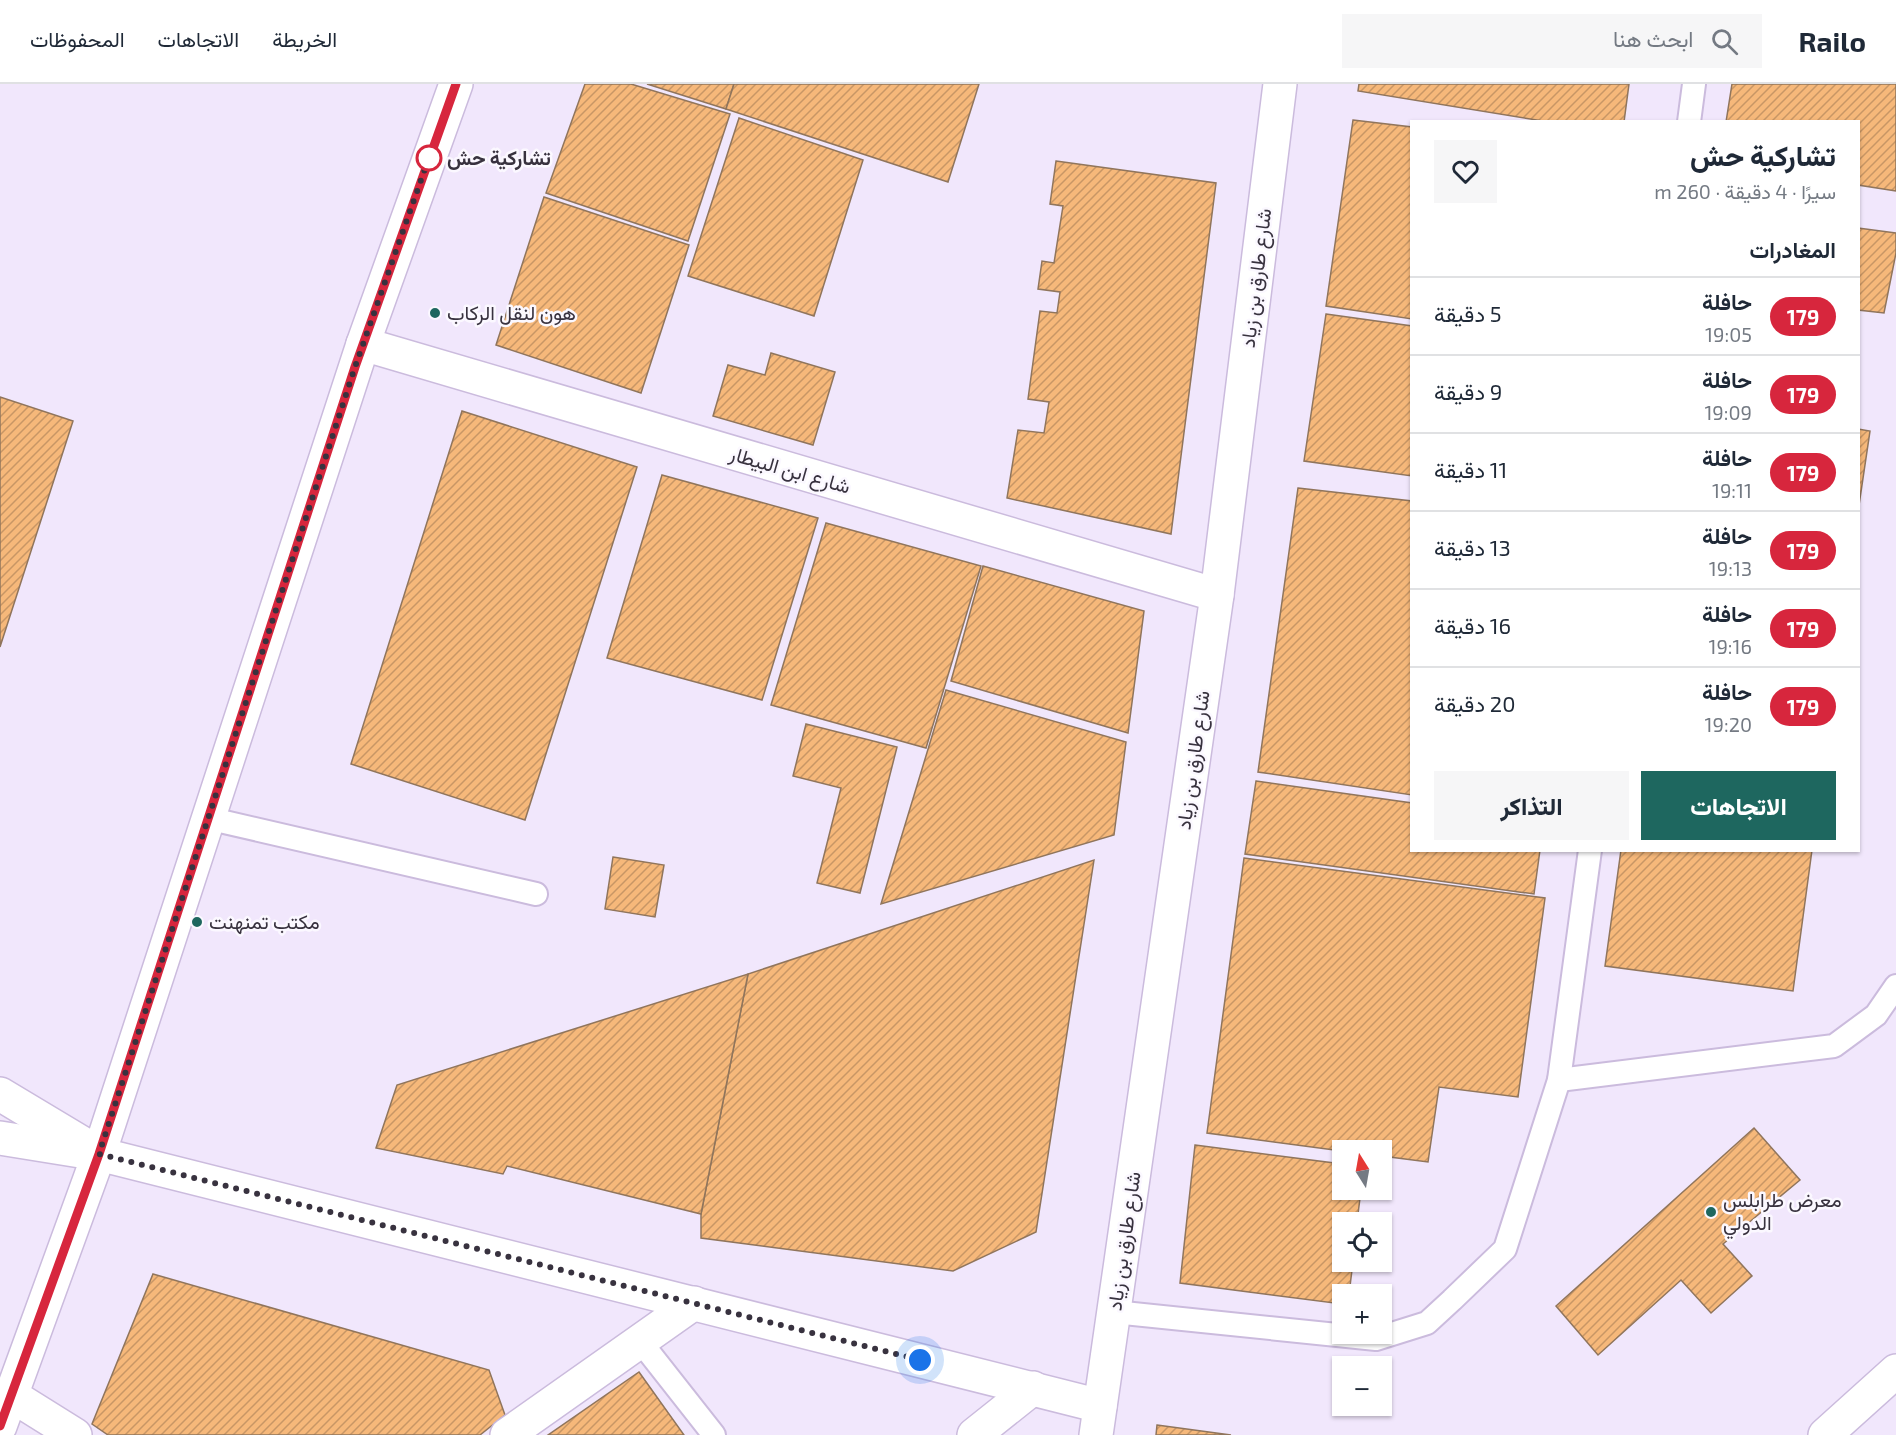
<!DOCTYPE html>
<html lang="ar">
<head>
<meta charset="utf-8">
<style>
	body { margin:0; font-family:"Exo 2",Vazirmatn,sans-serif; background:#f6f6f7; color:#1f2937; direction:rtl; height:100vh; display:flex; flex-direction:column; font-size:22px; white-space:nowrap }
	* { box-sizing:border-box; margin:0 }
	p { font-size:20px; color:#747a83 }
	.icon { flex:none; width:33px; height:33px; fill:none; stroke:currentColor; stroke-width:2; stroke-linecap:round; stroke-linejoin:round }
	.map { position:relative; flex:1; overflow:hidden; direction:ltr }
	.sheet { position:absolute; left:1410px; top:36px; width:450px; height:732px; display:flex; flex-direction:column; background:#fff; border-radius:0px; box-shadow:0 2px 4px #0004; direction:rtl }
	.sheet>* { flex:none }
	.badge { padding:0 12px; border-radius:20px; font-size:21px; line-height:39px }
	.needle { width:39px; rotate:349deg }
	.buttons { position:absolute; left:1332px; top:1056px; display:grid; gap:12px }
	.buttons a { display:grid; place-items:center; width:60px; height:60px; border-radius:0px; background:#fff; box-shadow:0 2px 4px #0004; font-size:30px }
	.you { position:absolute; width:30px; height:30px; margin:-15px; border:4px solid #fff; border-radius:50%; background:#1a73e8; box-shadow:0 0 0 9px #1a73e833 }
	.map>.badge { position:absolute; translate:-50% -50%; box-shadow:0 0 0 3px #fff }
	h2 { padding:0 24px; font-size:22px; line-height:54px }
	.round { display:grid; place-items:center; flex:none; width:63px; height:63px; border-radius:0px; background:#f6f6f7 }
	.head { display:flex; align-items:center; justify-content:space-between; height:102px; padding:0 24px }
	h1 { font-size:28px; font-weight:800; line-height:45px }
	.action { display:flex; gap:12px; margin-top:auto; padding:12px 24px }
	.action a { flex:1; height:69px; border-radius:0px; background:#1e675f; color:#fff; font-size:24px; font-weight:800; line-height:69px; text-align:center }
	.action a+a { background:#f6f6f7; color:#1f2937 }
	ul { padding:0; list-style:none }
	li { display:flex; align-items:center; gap:18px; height:78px; padding:0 24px; border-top:2px solid #e0e1e3 }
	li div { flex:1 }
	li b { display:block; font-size:22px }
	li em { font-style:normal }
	li .badge { min-width:66px; font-weight:700; text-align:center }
	header { display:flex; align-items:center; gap:36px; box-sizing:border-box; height:84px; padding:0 30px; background:#fff; border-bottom:2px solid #e0e1e3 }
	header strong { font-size:28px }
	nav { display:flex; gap:33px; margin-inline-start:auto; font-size:21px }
	.search { width:420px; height:54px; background:#f6f6f7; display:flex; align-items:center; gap:15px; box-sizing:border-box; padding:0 21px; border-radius:0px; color:#747a83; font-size:22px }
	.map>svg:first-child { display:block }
	.building { fill:url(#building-hatch); stroke:#90755c; stroke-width:1.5 }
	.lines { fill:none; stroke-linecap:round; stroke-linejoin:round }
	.lane-casing { stroke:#cbbbdd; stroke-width:26 }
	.street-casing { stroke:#cbbbdd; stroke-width:36 }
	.secondary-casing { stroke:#cbbbdd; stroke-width:36 }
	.lane { stroke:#fff; stroke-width:22 }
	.street { stroke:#fff; stroke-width:33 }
	.secondary { stroke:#fff; stroke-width:33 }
	.line-casing { stroke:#fff; stroke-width:14 }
	.line { stroke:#d7263d; stroke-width:9 }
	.walk { stroke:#38323f; stroke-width:6; stroke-dasharray:0 10.8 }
	.stop-dot { fill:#fff; stroke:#d7263d; stroke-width:3 }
	.poi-dot { fill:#1e675f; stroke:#fbf8ff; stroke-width:2 }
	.labels { text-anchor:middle; stroke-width:5; stroke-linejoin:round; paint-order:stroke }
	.stop-label { font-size:20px; font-weight:bold; fill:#38323f; stroke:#fbf8ff; text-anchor:start }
	.street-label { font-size:20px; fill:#38323f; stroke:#fbf8ff }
	.poi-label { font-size:20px; fill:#38323f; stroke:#fbf8ff; text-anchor:start }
</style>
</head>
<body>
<header>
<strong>Railo</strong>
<div class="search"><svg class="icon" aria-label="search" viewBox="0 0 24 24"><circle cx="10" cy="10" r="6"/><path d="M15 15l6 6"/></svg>ابحث هنا</div>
<nav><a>الخريطة</a><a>الاتجاهات</a><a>المحفوظات</a></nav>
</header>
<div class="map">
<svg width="1896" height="1351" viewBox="0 0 1896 1351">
	<defs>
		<pattern id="building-hatch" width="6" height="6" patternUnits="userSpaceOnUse" patternTransform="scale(1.5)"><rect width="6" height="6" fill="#f6b87a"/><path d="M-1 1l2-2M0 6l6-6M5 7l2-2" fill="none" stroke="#c89665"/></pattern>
	</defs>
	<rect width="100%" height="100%" fill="#f1e7fc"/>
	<g class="building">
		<polygon points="585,0 631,0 730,30 688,157 546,109"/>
		<polygon points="647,0 734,0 726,25"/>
		<polygon points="734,0 979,0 948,98 726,25"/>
		<polygon points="1359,0 1629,0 1624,38 1549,38 1358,7"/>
		<polygon points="1732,0 1896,0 1896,107 1858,101 1858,38 1726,38"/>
		<polygon points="739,34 863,76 814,232 688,192"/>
		<polygon points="1353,36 1412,43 1412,235 1326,222"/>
		<polygon points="1056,77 1216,99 1171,450 1007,414 1018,346 1044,349 1049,318 1028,315 1040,227 1057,229 1060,208 1038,205 1042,177 1054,179 1063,122 1050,120"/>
		<polygon points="544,113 689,161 641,309 496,261"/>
		<polygon points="1858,144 1896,149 1896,169 1884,229 1858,226"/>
		<polygon points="1326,230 1412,242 1412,392 1304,377"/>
		<polygon points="771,269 835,288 813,361 713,332 728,281 765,291"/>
		<polygon points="0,313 73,337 0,563"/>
		<polygon points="462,327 637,383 525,736 351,680"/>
		<polygon points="1858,345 1870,347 1858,428"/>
		<polygon points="662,391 818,434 762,616 607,574"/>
		<polygon points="1298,404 1412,417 1412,711 1258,688"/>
		<polygon points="826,439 981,482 926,664 771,621"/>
		<polygon points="983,482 1144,527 1128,649 951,597"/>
		<polygon points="946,606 1126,658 1114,751 881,820"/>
		<polygon points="806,640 897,663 860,809 817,799 841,704 793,692"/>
		<polygon points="1256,697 1412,719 1412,766 1540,766 1534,810 1245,770"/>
		<polygon points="1621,766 1812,766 1793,907 1605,882"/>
		<polygon points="613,773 664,781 655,833 605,825"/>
		<polygon points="1244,774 1545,814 1518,1013 1439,1003 1428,1078 1382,1072 1382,1066 1342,1067 1207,1049"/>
		<polygon points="1094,776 1036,1148 953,1187 701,1154 701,1130 748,890"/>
		<polygon points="748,890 701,1130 507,1082 503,1090 376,1064 397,1001"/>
		<polygon points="1754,1044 1800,1096 1723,1160 1752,1192 1711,1229 1681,1196 1598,1271 1556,1222"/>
		<polygon points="1195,1061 1342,1080 1342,1106 1361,1106 1357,1138 1342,1138 1342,1178 1353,1178 1349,1210 1342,1210 1342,1220 1180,1199"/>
		<polygon points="153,1190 489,1286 505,1331 480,1351 108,1351 92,1340"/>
		<polygon points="639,1288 684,1351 548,1351"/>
		<polygon points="1157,1341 1231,1351 1156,1351"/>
	</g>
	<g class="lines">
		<defs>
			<g id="lane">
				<polyline points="1689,38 1694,0"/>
				<polyline points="207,734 536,810"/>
				<polyline points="1559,996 1834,962 1876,931 1896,902"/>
				<polyline points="1114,1228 1376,1255 1427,1239 1452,1216 1505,1165 1559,996 1590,766"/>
				<polyline points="640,1257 714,1351"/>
			</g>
			<g id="street">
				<polyline points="363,260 1217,511"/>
				<polyline points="0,1010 85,1061"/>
				<polyline points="0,1054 99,1070 1100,1322"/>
				<polyline points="11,1311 75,1351"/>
				<polyline points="507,1351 694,1219"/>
				<polyline points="974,1351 1033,1304"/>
				<polyline points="1096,1351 1217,511 1280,0"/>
			</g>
			<g id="secondary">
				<polyline points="0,1342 99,1070 363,260 456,0"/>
				<polyline points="1825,1351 1896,1287"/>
			</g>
		</defs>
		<use href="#lane" class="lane-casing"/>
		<use href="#street" class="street-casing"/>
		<use href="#secondary" class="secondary-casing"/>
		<use href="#lane" class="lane"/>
		<use href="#street" class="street"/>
		<use href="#secondary" class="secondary"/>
	</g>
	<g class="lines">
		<defs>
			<polyline id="line" points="0,1342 99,1070 355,283 456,0"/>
		</defs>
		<use href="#line" class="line-casing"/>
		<use href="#line" class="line"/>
		<polyline class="walk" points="429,74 432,65 355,283 99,1070 920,1276"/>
	</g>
	<circle class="stop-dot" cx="429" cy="74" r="12"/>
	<g class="poi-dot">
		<circle cx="435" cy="229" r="6"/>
		<circle cx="197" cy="838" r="6"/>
		<circle cx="1711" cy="1128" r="6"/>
	</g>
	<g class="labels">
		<g class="stop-label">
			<text x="447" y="81">تشاركية حش</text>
		</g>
		<g class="street-label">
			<text transform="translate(1256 194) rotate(-83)" y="7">شارع طارق بن زياد</text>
			<text transform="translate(790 386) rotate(16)" y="7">شارع ابن البيطار</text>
			<text transform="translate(1193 676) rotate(-82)" y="7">شارع طارق بن زياد</text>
			<text transform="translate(1124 1157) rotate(-82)" y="7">شارع طارق بن زياد</text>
		</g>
		<g class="poi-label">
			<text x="447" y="236">هون لنقل الركاب</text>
			<text x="209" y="845">مكتب تمنهنت</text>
			<text x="1723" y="1123">معرض طرابلس<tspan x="1723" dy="23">الدولي</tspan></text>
		</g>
	</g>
</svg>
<div class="buttons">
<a><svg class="needle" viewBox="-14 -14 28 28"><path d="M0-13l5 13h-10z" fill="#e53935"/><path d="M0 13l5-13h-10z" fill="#747a83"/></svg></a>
<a><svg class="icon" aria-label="locate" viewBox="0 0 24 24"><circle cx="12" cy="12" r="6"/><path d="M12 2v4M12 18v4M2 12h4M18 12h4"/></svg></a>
<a>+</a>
<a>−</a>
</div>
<div class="you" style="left:920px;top:1276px"></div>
<section class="sheet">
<div class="head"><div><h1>تشاركية حش</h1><p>سيرًا · 4 دقيقة · 260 m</p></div><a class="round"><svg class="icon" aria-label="heart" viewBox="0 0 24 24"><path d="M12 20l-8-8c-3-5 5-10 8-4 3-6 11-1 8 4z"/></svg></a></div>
<h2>المغادرات</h2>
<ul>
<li><span class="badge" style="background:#d7263d;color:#fff">179</span><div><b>حافلة</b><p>19:05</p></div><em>5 دقيقة</em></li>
<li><span class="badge" style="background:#d7263d;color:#fff">179</span><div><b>حافلة</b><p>19:09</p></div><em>9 دقيقة</em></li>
<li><span class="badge" style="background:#d7263d;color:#fff">179</span><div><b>حافلة</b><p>19:11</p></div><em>11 دقيقة</em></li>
<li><span class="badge" style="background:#d7263d;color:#fff">179</span><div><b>حافلة</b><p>19:13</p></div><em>13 دقيقة</em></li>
<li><span class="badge" style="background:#d7263d;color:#fff">179</span><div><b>حافلة</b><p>19:16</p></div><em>16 دقيقة</em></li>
<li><span class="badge" style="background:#d7263d;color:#fff">179</span><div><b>حافلة</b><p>19:20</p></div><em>20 دقيقة</em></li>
</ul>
<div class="action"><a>الاتجاهات</a><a>التذاكر</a></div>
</section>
</div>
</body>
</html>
